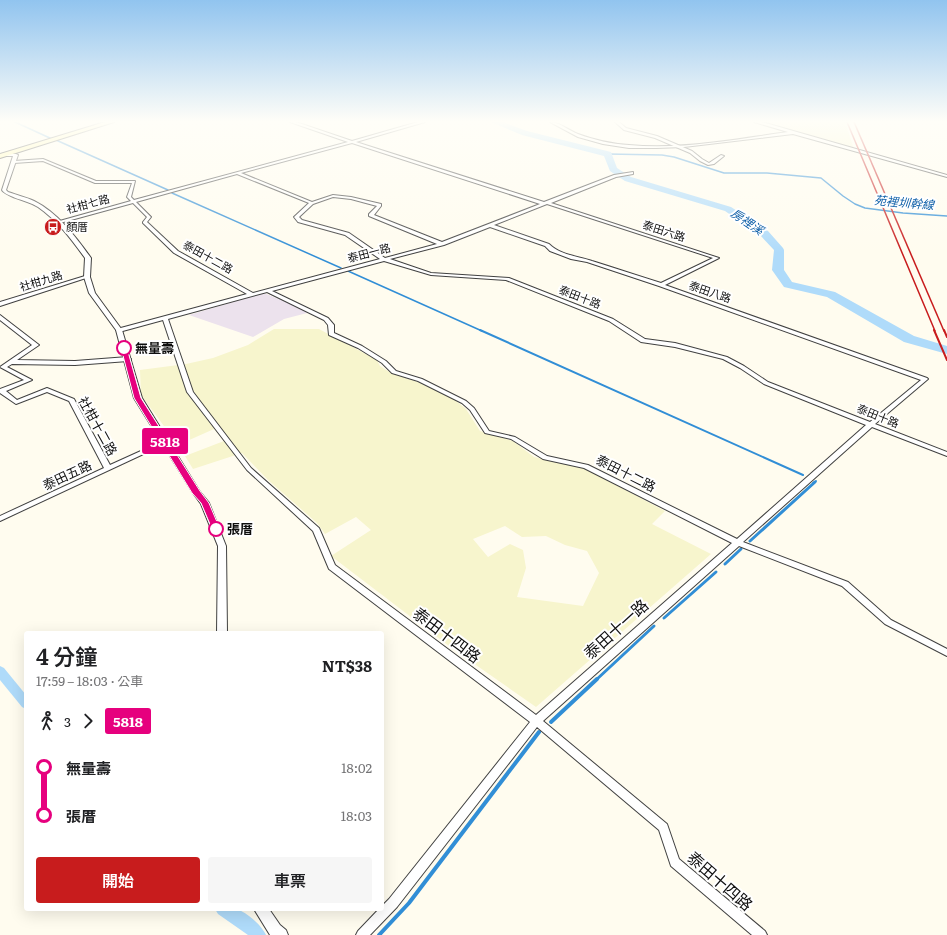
<!DOCTYPE html>
<html lang="zh-TW">
<head>
<meta charset="utf-8">
<style>
	body { margin:0; font-family:Literata,"Noto Sans TC",serif; background:#f6f6f6; color:#202124; height:100vh; display:flex; flex-direction:column; font-size:15px; white-space:nowrap }
	* { box-sizing:border-box; margin:0 }
	p { font-size:13px; color:#757577 }
	.icon { flex:none; width:22px; height:22px; fill:none; stroke:currentColor; stroke-width:2; stroke-linecap:round; stroke-linejoin:round }
	.map { position:relative; flex:1; overflow:hidden }
	.drawer { position:absolute; left:24px; top:631px; width:360px; height:280px; display:flex; flex-direction:column; background:#fff; border-radius:4px; box-shadow:0 4px 16px #0002 }
	.drawer>* { flex:none }
	.badge { padding:0 8px; border-radius:3px; font-size:14px; line-height:26px }
	.map>.badge { position:absolute; translate:-50% -50%; box-shadow:0 0 0 2px #fff }
	.legs { display:flex; align-items:center; gap:6px; height:44px; padding:0 12px; font-size:13px }
	.legs p { margin-inline-start:auto }
	.head { display:flex; align-items:center; justify-content:space-between; height:68px; padding:0 12px }
	h1 { font-size:22px; font-weight:600; line-height:30px }
	.action { display:flex; gap:8px; margin-top:auto; padding:8px 12px }
	.action a { flex:1; height:46px; border-radius:4px; background:#c81c1d; color:#fff; font-size:16px; font-weight:600; line-height:46px; text-align:center }
	.action a+a { background:#f6f6f6; color:#202124 }
	ul { padding:0 12px; list-style:none }
	li { display:flex; align-items:center; gap:14px; height:48px; font-size:15px }
	li i { display:grid; place-items:center; width:6px; height:100%; margin:0 5px; background:currentColor }
	li i::after { content:''; width:10px; height:10px; margin:-5px; border:3px solid; border-radius:50%; background:#fff }
	li p { margin-inline-start:auto }
	li:first-child i { background:linear-gradient(#0000 50%,currentColor 0) }
	li:last-child i { background:linear-gradient(currentColor 50%,#0000 0) }
	.map>svg:first-child { display:block }
	.industrial { fill:#ece2ed }
	.farmland { fill:#f7f5cd; fill-rule:evenodd }
	.lines { fill:none; stroke-linecap:round; stroke-linejoin:round }
	.stream-far3 { stroke:#318ed6; stroke-width:1.5 }
	.stream-far2 { stroke:#318ed6; stroke-width:2 }
	.stream-far1 { stroke:#318ed6; stroke-width:3 }
	.stream { stroke:#318ed6; stroke-width:4 }
	.canal { fill:#afdbfa; fill-rule:evenodd }
	.river { fill:#afdbfa; fill-rule:evenodd }
	.minor-casing { stroke:#414141; stroke-width:2 }
	.tertiary-casing { stroke:#414141; stroke-width:2 }
	.secondary-casing { stroke:#303030; stroke-width:2 }
	.minor { fill:#fff; fill-rule:evenodd }
	.tertiary { fill:#fff; fill-rule:evenodd }
	.secondary { fill:#fff9aa; fill-rule:evenodd }
	.rail-far1 { stroke:#c81c1d; stroke-width:1.5 }
	.rail { stroke:#c81c1d; stroke-width:2 }
	.line-1 { fill:#e6007e; stroke:#fff }
	.stop-1-dot { fill:#fff; stroke:#e6007e; stroke-width:2 }
	.labels { text-anchor:middle; stroke-width:4; stroke-linejoin:round; paint-order:stroke }
	.far-street-label { font-size:11px; fill:#0e0e0e; stroke:#fff }
	.far-poi-label { font-size:11px; fill:#0e0e0e; stroke:#fff; text-anchor:start }
	.far-water-label { font-size:12px; font-style:italic; fill:#0e5fa8; stroke:#fff }
	.stop-label { font-size:13px; font-weight:bold; fill:#0e0e0e; stroke:#fff; text-anchor:start }
	.street-label { font-size:13px; fill:#0e0e0e; stroke:#fff }
	.near-street-label { font-size:16px; fill:#0e0e0e; stroke:#fff }
</style>
</head>
<body>
<div class="map">
<svg width="947" height="935" viewBox="0 0 947 935">
	<rect width="100%" height="100%" fill="#fffcef"/>
	<polygon class="industrial" points="264,293 311,312 284,319 253,337 189,315"/>
	<g class="farmland">
		<polygon points="765,122 845,122 854,149 775,127"/>
		<path d="M274,329H319L377,360L380,366L391,373L418,382L455,400L466,409L480,431L513,441L534,457L582,467L665,511L652,524L711,554L536,707L453,649L331,556L371,530L356,517L325,534L317,523L268,480L242,453L193,469L185,456L224,441L214,429L178,445L141,395L140,370L186,364L213,358L248,345ZM505,526L522,537L546,536L565,545L587,551L599,573L583,606L517,597L526,568L523,550L510,544L488,557L473,539Z"/>
	</g>
	<g class="lines">
		<g class="stream-far3">
			<polyline points="15,122 52,139"/>
			<polyline points="56,140 168,190"/>
			<polyline points="608,154 662,155 674,157 724,173 767,173 821,178 843,196 855,204 865,208 903,213 947,216"/>
			<polyline points="172,193 341,268"/>
			<polyline points="348,271 482,331"/>
		</g>
		<g class="stream-far2">
			<polyline points="480,330 803,475"/>
			<polyline points="813,483 816,481"/>
		</g>
		<g class="stream-far1">
			<polyline points="750,541 815,482"/>
			<polyline points="725,564 741,549"/>
			<polyline points="664,618 716,572"/>
			<polyline points="596,680 654,626"/>
		</g>
		<g class="stream">
			<polyline points="551,722 597,679"/>
			<polyline points="379,935 409,903 539,732"/>
		</g>
		<g class="canal">
			<polygon points="0,666 4,668 26,695 26,709 22,707 0,680"/>
			<path d="M215,909C222,909 229,908 235,909C245,910 262,926 266,935H248L218,914Z"/>
		</g>
		<polygon class="river" points="491,122 503,122 527,131 611,152 617,168 631,177 731,207 768,231 783,248 784,250 784,270 792,282 835,292 914,336 947,346 947,354 904,342 827,297 784,287 772,270 774,250 760,235 725,211 625,181 610,171 604,156 522,135"/>
		<defs>
			<g id="minor">
				<path d="M290,122H296L352,141L418,122H425L356,142L544,202L614,175L633,172V174L616,177L551,203L719,258L665,285L927,378L928,379L875,424L947,452V456L872,427L743,542L848,582L891,620L947,649V656L885,624L842,586L739,546L543,721L667,824L679,859L765,931L767,935H752L671,866L659,830L537,727L397,907L370,935H356L358,931L379,909H382V906L389,899L530,722L329,569L313,531L247,470L187,392L163,320L119,332L116,330L117,329L247,294L174,253L143,223V222L147,217L133,203L60,223L56,222L131,201L127,197L132,183H95L43,161L14,163L12,162L14,161L43,159L96,181H135L131,197L134,200L348,142ZM352,143L540,204L442,242L374,215L381,206V204L351,197L333,195L312,202L241,173ZM237,174L309,203L294,217L298,222L345,235L380,259L253,293L178,251L147,222L151,217L136,202ZM333,197L351,199L377,206L369,214V216L437,244L385,258L349,233L302,220L299,217L313,204ZM547,204L713,258L661,283C638,276 615,268 592,261C577,256 560,255 549,244L494,225ZM490,227L545,246L550,251L571,259L587,262L659,286L921,380L870,422L768,382L744,366L727,357L675,343L645,339L613,319L509,278L431,273L390,259L444,245ZM384,261L431,275L506,280L609,321L641,342L675,347L723,359L740,368L764,384L866,425L737,539L588,465L547,456L515,437L489,431L474,408L466,401L422,379L396,371L386,361L362,346L334,333V325L328,318L272,291ZM267,292L324,320L328,325L329,335L358,348L382,363L392,373L418,381L462,403L470,410L485,433L511,439L543,459L584,468L732,543L536,715L335,565L319,528L251,468L193,392L168,319Z"/>
				<polygon points="615,122 619,122 626,128 657,136 692,151 702,159 709,163 721,155 724,156 714,164 708,165 700,161 690,153 655,138 624,130"/>
				<polygon points="85,276 89,277 0,306 0,302"/>
				<polygon points="0,315 39,345 17,360 75,361 128,357 131,359 128,361 75,365 12,364 7,367 32,380 6,391 17,400 47,388 74,399 110,465 163,441 167,441 168,442 167,443 0,521 0,516 104,468 69,401 47,392 16,404 0,393 0,389 24,380 0,367 32,345 0,320"/>
			</g>
			<g id="tertiary">
				<path d="M550,122C560,122 569,131 578,134C594,140 612,144 629,145C682,150 736,139 788,132L754,122H762L947,175V177L793,134L684,147L656,148H629L603,144L578,137Z"/>
				<path d="M5,154H16L18,155L6,190L8,192C16,195 26,197 34,201C58,213 76,237 91,258L90,277L95,293L122,330L142,398L200,492L209,503L226,546L227,633H217L218,546L201,504L193,493L134,398L116,330L89,293L84,277L85,258C72,240 57,220 38,207C29,201 6,197 2,190L13,156H4V154Z"/>
				<polygon points="254,909 269,909 280,925 286,930 288,935 270,935"/>
			</g>
			<polygon id="secondary" points="105,122 114,122 0,158 0,154"/>
		</defs>
		<use href="#minor" class="minor-casing"/>
		<use href="#tertiary" class="tertiary-casing"/>
		<use href="#secondary" class="secondary-casing"/>
		<use href="#minor" class="minor"/>
		<use href="#tertiary" class="tertiary"/>
		<use href="#secondary" class="secondary"/>
		<g class="rail-far1">
			<polyline points="847,122 935,331"/>
			<polyline points="854,122 944,331"/>
		</g>
		<g class="rail">
			<polyline points="934,330 947,360"/>
			<polyline points="944,330 947,337"/>
		</g>
	</g>
	<linearGradient id="sky" x2="0" y2="1"><stop stop-color="#91c4ef"/><stop offset="0.48" stop-color="#fffef8"/><stop offset="1" stop-color="#fffef8" stop-opacity="0"/></linearGradient>
	<rect width="947" height="253" fill="url(#sky)"/>
	<polygon class="line-1" points="124,346 127,348 141,398 200,491 209,503 220,529 219,531 213,531 212,529 201,503 192,493 134,398 121,348"/>
	<defs>
		<symbol id="bus-disc" viewBox="-11 -11 22 22"><circle r="9.5" fill="#c81c1d" stroke="#fff"/><path d="M-5-6H5V4H4V6H2V4H-2V6H-4V4H-5ZM-3.5-4V0h7V-4ZM-3.5 1.2v1.5H-2V1.2ZM2 1.2v1.5H3.5V1.2Z" fill="#fff"/></symbol>
	</defs>
	<g fill-rule="evenodd">
		<use href="#bus-disc" x="43" y="217" width="20" height="20"/>
	</g>
	<g class="stop-1-dot">
		<circle cx="124" cy="348" r="7"/>
		<circle cx="216" cy="529" r="7"/>
	</g>
	<g class="labels">
		<g class="far-street-label">
			<text transform="translate(88 204) rotate(-15)" y="4">社柑七路</text>
			<text transform="translate(664 231) rotate(18)" y="4">泰田六路</text>
			<text transform="translate(369 253) rotate(-15)" y="4">泰田一路</text>
			<text transform="translate(208 257) rotate(29)" y="4">泰田十二路</text>
			<text transform="translate(41 281) rotate(-17)" y="4">社柑九路</text>
			<text transform="translate(710 292) rotate(19)" y="4">泰田八路</text>
			<text transform="translate(580 297) rotate(21)" y="4">泰田十路</text>
			<text transform="translate(878 416) rotate(22)" y="4">泰田十路</text>
		</g>
		<g class="far-poi-label">
			<text x="66" y="231">顏厝</text>
		</g>
		<g class="far-water-label">
			<text transform="translate(904 203) rotate(5)" y="4">苑裡圳幹線</text>
			<text transform="translate(747 222) rotate(34)" y="4">房裡溪</text>
		</g>
		<g class="stop-label">
			<text x="135" y="353">無量壽</text>
			<text x="227" y="534">張厝</text>
		</g>
		<g class="street-label">
			<text transform="translate(98 426) rotate(61)" y="5">社柑十二路</text>
			<text transform="translate(626 473) rotate(27)" y="5">泰田十二路</text>
			<text transform="translate(67 475) rotate(-25)" y="5">泰田五路</text>
		</g>
		<g class="near-street-label">
			<text transform="translate(616 629) rotate(-42)" y="6">泰田十一路</text>
			<text transform="translate(447 635) rotate(37)" y="6">泰田十四路</text>
			<text transform="translate(720 881) rotate(41)" y="6">泰田十四路</text>
		</g>
	</g>
</svg>
<b class="badge" style="left:165px;top:441px;background:#e6007e;color:#fff">5818</b>
<section class="drawer">
<div class="head"><div><h1>4 分鐘</h1><p>17:59 – 18:03 · 公車</p></div><b>NT$38</b></div>
<div class="legs"><svg class="icon" aria-label="walk" viewBox="0 0 24 24"><circle cx="13" cy="4" r="2"/><path d="M13 8l-2 6 4 7M11 14l-3 7M7 12l3-4h3l4 4"/></svg>3<svg class="icon" aria-label="forward" viewBox="0 0 24 24"><path d="M9 5l7 7-7 7"/></svg><b class="badge" style="background:#e6007e;color:#fff">5818</b></div>
<ul>
<li><i style="color:#e6007e"></i><b>無量壽</b><p>18:02</p></li>
<li><i style="color:#e6007e"></i><b>張厝</b><p>18:03</p></li>
</ul>
<div class="action"><a>開始</a><a>車票</a></div>
</section>
</div>
</body>
</html>
